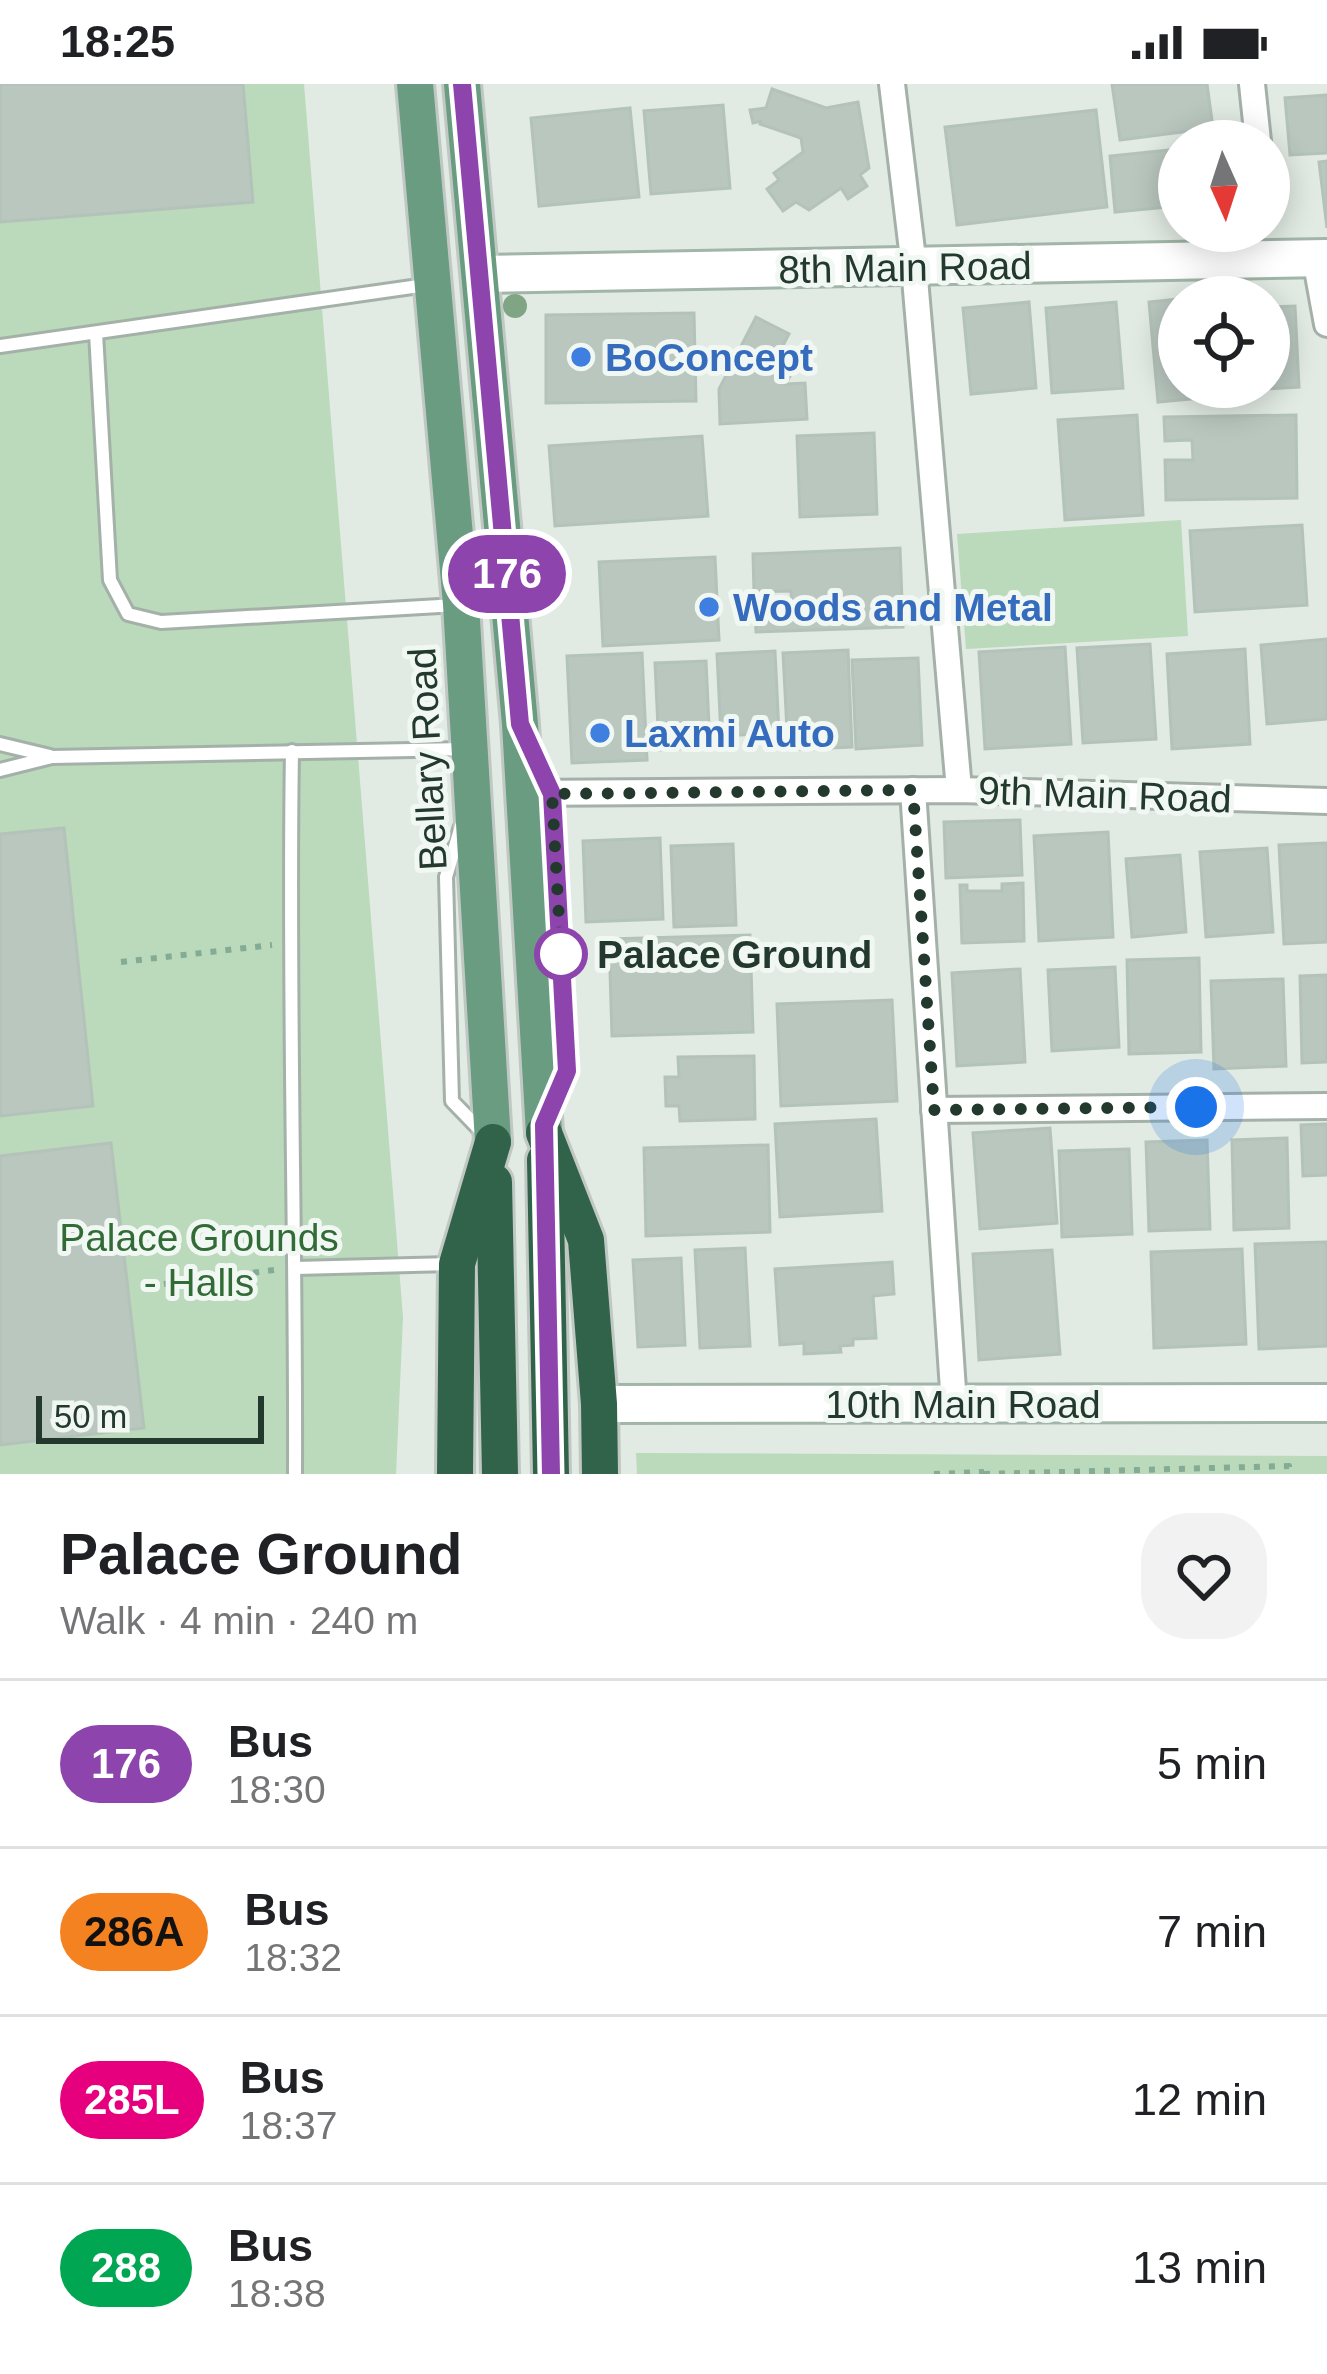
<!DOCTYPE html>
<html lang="en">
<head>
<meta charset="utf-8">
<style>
	body { margin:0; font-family:Helvetica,sans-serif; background:#f2f2f2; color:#202124; height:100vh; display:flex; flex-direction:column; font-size:45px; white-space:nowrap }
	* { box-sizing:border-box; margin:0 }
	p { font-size:39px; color:#757577 }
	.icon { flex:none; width:66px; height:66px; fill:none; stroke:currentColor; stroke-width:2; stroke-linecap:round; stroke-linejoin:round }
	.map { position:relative; height:1390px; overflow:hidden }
	.sheet { display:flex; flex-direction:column; background:#fff; flex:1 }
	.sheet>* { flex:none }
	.badge { padding:0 24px; border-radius:39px; font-size:42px; line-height:78px }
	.needle { width:78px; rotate:177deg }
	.controls { position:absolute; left:1158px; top:36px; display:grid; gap:24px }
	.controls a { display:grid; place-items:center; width:132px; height:132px; border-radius:50%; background:#fff; box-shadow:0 6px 30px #0003; font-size:60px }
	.scale { position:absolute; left:36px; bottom:30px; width:228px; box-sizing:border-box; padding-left:12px; border:6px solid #23392d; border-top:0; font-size:33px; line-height:42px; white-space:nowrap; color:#23392d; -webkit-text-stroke:9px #f1f7f2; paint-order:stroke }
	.you { position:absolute; width:60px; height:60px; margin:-30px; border:9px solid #fff; border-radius:50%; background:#1a73e8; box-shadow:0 0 0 18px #1a73e833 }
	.map>.badge { position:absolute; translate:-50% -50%; box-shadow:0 0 0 6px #fff }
	.round { display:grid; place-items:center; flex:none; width:126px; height:126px; border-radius:48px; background:#f2f2f2 }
	.summary { display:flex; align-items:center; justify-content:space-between; height:204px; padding:0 60px }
	h1 { font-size:57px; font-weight:700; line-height:90px }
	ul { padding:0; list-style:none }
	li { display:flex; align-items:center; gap:36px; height:168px; padding:0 60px; border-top:3px solid #e0e0e0 }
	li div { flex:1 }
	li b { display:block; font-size:45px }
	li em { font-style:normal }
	li .badge { min-width:132px; font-weight:700; text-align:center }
	.status { display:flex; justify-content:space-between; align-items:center; height:84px; padding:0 60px; background:#fff; direction:ltr }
	.status svg { height:33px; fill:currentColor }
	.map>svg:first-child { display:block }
	.green { fill:#bbd9bb }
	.building { fill:#b9c7bf; stroke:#b4c3b9; stroke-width:3 }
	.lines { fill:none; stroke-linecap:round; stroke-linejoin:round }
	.lane-casing { stroke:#a4b1a9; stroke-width:18 }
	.street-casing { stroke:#a4b1a9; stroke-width:30 }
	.secondary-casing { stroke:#a1b5a8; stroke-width:42 }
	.primary-casing { stroke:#c1c8c4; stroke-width:42 }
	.highway-casing { stroke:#c1c8c4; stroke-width:42 }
	.path { stroke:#84ab94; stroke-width:6; stroke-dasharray:6 9; stroke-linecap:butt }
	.lane { stroke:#fff; stroke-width:12 }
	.street { stroke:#fff; stroke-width:24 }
	.secondary { stroke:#fff; stroke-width:36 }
	.primary { stroke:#699c81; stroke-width:36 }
	.highway { stroke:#31634b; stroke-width:36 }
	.tree { fill:#80a584 }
	.line-casing { stroke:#fff; stroke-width:27 }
	.line { stroke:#8e44ad; stroke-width:18 }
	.walk { stroke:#23392d; stroke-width:12; stroke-dasharray:0 21.6 }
	.shop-dot { fill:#3f7fe0; stroke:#f1f7f2; stroke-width:4.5 }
	.stop-dot { fill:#fff; stroke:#8e44ad; stroke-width:6 }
	.labels { text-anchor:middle; stroke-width:10; stroke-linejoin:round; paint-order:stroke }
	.street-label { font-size:39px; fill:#23392d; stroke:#f1f7f2 }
	.shop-label { font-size:39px; font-weight:bold; fill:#366cbe; stroke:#f1f7f2; text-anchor:start }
	.stop-label { font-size:39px; font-weight:bold; fill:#23392d; stroke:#f1f7f2; text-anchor:start }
	.park-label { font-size:39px; fill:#316c37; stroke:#f1f7f2 }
</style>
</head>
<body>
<div class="status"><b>18:25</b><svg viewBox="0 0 49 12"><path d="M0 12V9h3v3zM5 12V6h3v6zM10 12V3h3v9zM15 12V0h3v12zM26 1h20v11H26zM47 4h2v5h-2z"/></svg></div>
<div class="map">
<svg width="1327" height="1390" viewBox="0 0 1327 1390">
	<rect width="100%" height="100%" fill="#e1eae3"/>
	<g class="green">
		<polygon points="0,0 304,0 403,1233 396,1390 0,1390"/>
		<polygon points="1181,436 1188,552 966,565 957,450"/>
		<polygon points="636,1369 1327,1372 1327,1390 637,1390"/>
	</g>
	<g class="building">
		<polygon points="0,0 243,0 253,118 0,138"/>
		<polygon points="1112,0 1207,0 1213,44 1120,56"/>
		<polygon points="772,5 826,24 858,18 869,84 860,91 867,102 848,115 841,104 809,126 796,118 783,127 767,105 779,96 774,89 803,68 801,54 760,40 761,37 753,39 750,26 766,24"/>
		<polygon points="1327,11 1327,69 1290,71 1285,14"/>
		<polygon points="723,21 730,104 651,110 644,27"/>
		<polygon points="630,24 639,113 539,122 531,34"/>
		<polygon points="1096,26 1107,123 957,141 945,43"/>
		<polygon points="1179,65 1179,122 1115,128 1110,72"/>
		<polygon points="1327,77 1327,144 1319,78"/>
		<polygon points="1179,215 1179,303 1222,303 1223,312 1158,318 1149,218"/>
		<polygon points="1029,218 1036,304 971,310 963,224"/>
		<polygon points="1116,218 1123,304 1052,309 1046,224"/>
		<polygon points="1295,222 1299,303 1229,307 1228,303 1269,303 1269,223"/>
		<polygon points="694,229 696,317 546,319 546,231"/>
		<polygon points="756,233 789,250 778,271 796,280 786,300 805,299 807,335 720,340 719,305"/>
		<polygon points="1137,331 1143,431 1065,436 1058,336"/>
		<polygon points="1296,331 1297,414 1166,416 1165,376 1193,376 1192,356 1165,357 1164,333"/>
		<polygon points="874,349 877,430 800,433 797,352"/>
		<polygon points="702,352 708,432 555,442 549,362"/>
		<polygon points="1302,441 1307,521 1195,528 1190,447"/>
		<polygon points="900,464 903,543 756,548 755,525 792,524 791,507 754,508 753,470"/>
		<polygon points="715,473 719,556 603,562 599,478"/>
		<polygon points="1327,555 1327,635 1267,640 1261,561"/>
		<polygon points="1150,560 1156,655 1083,659 1077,564"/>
		<polygon points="1065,563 1071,660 985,665 979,568"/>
		<polygon points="1245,565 1250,660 1172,665 1167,570"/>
		<polygon points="848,566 852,663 788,666 783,569"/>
		<polygon points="775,567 779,649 721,652 717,570"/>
		<polygon points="642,569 647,676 572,679 567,572"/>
		<polygon points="918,574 922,661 856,665 852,576"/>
		<polygon points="706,577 710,663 659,666 655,579"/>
		<polygon points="1020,736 1022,791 946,794 944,738"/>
		<polygon points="64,744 93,1022 0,1032 0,750"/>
		<polygon points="1108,748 1113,853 1039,857 1034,752"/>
		<polygon points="660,754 663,835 586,838 583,757"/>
		<polygon points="1327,759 1327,858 1284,860 1279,761"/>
		<polygon points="733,760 736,841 674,843 671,762"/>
		<polygon points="1267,764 1273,848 1206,853 1200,768"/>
		<polygon points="1180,771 1186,848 1132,853 1126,775"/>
		<polygon points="1023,799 1024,857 962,859 960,801 967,801 967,807 1002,807 1002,800"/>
		<polygon points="750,851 753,948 612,952 609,855"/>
		<polygon points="1199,874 1201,968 1129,970 1127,876"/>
		<polygon points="1115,883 1119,963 1052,967 1048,886"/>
		<polygon points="1020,885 1025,978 957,982 952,889"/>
		<polygon points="1327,891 1327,978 1302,979 1300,892"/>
		<polygon points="1283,895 1286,982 1214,985 1211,897"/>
		<polygon points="892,916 897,1017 781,1022 777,920"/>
		<polygon points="754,972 755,1035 680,1037 679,1022 666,1022 665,993 679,993 678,973"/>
		<polygon points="876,1035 882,1127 780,1133 775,1040"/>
		<polygon points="1327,1040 1327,1091 1303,1092 1301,1041"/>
		<polygon points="1050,1044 1057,1139 980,1145 973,1049"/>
		<polygon points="1287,1054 1289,1144 1234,1146 1232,1056"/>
		<polygon points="1207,1056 1210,1145 1149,1147 1146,1058"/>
		<polygon points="111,1059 144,1344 0,1361 0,1072"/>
		<polygon points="768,1061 770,1148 646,1152 644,1064"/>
		<polygon points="1129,1065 1132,1150 1062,1153 1059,1067"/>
		<polygon points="1327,1158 1327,1262 1259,1265 1255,1160"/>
		<polygon points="745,1164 750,1262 700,1264 695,1166"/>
		<polygon points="1242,1165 1246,1260 1154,1264 1151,1168"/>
		<polygon points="1052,1166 1060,1270 979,1276 973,1170"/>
		<polygon points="681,1174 685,1261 638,1263 633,1176"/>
		<polygon points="892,1178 894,1210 873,1212 876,1254 853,1255 853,1261 840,1262 841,1268 804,1270 804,1259 780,1261 775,1185"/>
	</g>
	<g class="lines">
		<defs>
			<g id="lane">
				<polyline points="96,249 110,496 128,530 161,538 457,521"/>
				<polyline points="0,262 426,201"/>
				<polyline points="0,660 50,672"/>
				<path d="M292,667C288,908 296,1149 295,1390"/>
				<polyline points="535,673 552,710 561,870 567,987 554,1018"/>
				<polyline points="0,686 52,673 465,665"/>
				<polyline points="461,742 446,793 452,1017 483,1049"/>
				<polyline points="296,1184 451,1180"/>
			</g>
			<g id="street">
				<polyline points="892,0 914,183 959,706"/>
				<polyline points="1252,0 1258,57"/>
				<polyline points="1315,174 1327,240"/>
				<polyline points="913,706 954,1321"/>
				<polyline points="524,709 959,706 1327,717"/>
				<polyline points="934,1026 1327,1022"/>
			</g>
			<g id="secondary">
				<polyline points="482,190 1327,174"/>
				<polyline points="599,1320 1327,1319"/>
			</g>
			<g id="primary">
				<polyline points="415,0 461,520 493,1058"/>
				<polyline points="462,0 520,640 544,1049"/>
			</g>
			<g id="highway">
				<polyline points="544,1049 586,1156 599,1320 600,1390"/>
				<polyline points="545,1076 551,1390"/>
				<polyline points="494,1098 500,1390"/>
				<polyline points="455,1390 457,1180 493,1058"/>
			</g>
		</defs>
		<use href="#lane" class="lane-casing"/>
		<use href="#street" class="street-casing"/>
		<use href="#secondary" class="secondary-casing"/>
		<use href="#primary" class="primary-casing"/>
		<use href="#highway" class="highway-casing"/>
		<g class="path">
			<polyline points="121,878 272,861"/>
			<polyline points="149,1202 274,1186"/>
			<polyline points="934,1390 984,1388"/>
			<polyline points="984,1390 1289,1382 1289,1390"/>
		</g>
		<use href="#lane" class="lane"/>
		<use href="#street" class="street"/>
		<use href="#secondary" class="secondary"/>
		<use href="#primary" class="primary"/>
		<use href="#highway" class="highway"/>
	</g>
	<circle class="tree" cx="515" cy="222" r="12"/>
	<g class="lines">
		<defs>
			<polyline id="line" points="462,0 520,640 552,710 567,987 544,1041 551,1390"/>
		</defs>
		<use href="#line" class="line-casing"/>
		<use href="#line" class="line"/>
		<polyline class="walk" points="561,870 552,710 913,706 934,1026 1196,1023"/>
	</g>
	<g class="shop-dot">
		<circle cx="581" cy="273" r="12"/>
		<circle cx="709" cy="523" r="12"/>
		<circle cx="600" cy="649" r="12"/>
	</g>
	<circle class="stop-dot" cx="561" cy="870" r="24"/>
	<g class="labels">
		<g class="street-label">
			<text transform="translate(905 183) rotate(-1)" y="14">8th Main Road</text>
			<text transform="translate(427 675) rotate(-93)" y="14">Bellary Road</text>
			<text transform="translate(1105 710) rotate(2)" y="14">9th Main Road</text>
			<text x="963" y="1334">10th Main Road</text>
		</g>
		<g class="shop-label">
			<text x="605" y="287">BoConcept</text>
			<text x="733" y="537">Woods and Metal</text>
			<text x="624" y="663">Laxmi Auto</text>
		</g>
		<g class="stop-label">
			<text x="597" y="884">Palace Ground</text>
		</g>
		<g class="park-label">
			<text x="199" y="1167">Palace Grounds<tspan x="199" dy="45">- Halls</tspan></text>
		</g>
	</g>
</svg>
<div class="controls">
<a><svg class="needle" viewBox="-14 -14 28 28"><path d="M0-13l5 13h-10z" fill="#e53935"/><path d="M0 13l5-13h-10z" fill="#757577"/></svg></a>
<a><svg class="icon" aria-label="locate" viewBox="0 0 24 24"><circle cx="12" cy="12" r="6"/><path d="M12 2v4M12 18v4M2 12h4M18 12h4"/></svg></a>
</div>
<div class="scale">50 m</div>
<div class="you" style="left:1196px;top:1023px"></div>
<b class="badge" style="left:507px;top:490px;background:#8e44ad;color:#fff">176</b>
</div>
<section class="sheet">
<div class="summary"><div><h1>Palace Ground</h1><p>Walk · 4 min · 240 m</p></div><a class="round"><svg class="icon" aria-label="heart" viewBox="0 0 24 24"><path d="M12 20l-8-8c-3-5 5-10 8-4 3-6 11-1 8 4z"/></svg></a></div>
<ul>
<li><span class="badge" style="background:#8e44ad;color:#fff">176</span><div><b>Bus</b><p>18:30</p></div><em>5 min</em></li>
<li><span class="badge" style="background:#f58220;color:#111">286A</span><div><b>Bus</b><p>18:32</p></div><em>7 min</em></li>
<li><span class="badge" style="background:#e6007e;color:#fff">285L</span><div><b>Bus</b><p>18:37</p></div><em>12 min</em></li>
<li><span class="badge" style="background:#00a651;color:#fff">288</span><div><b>Bus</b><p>18:38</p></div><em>13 min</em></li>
</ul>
</section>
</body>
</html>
